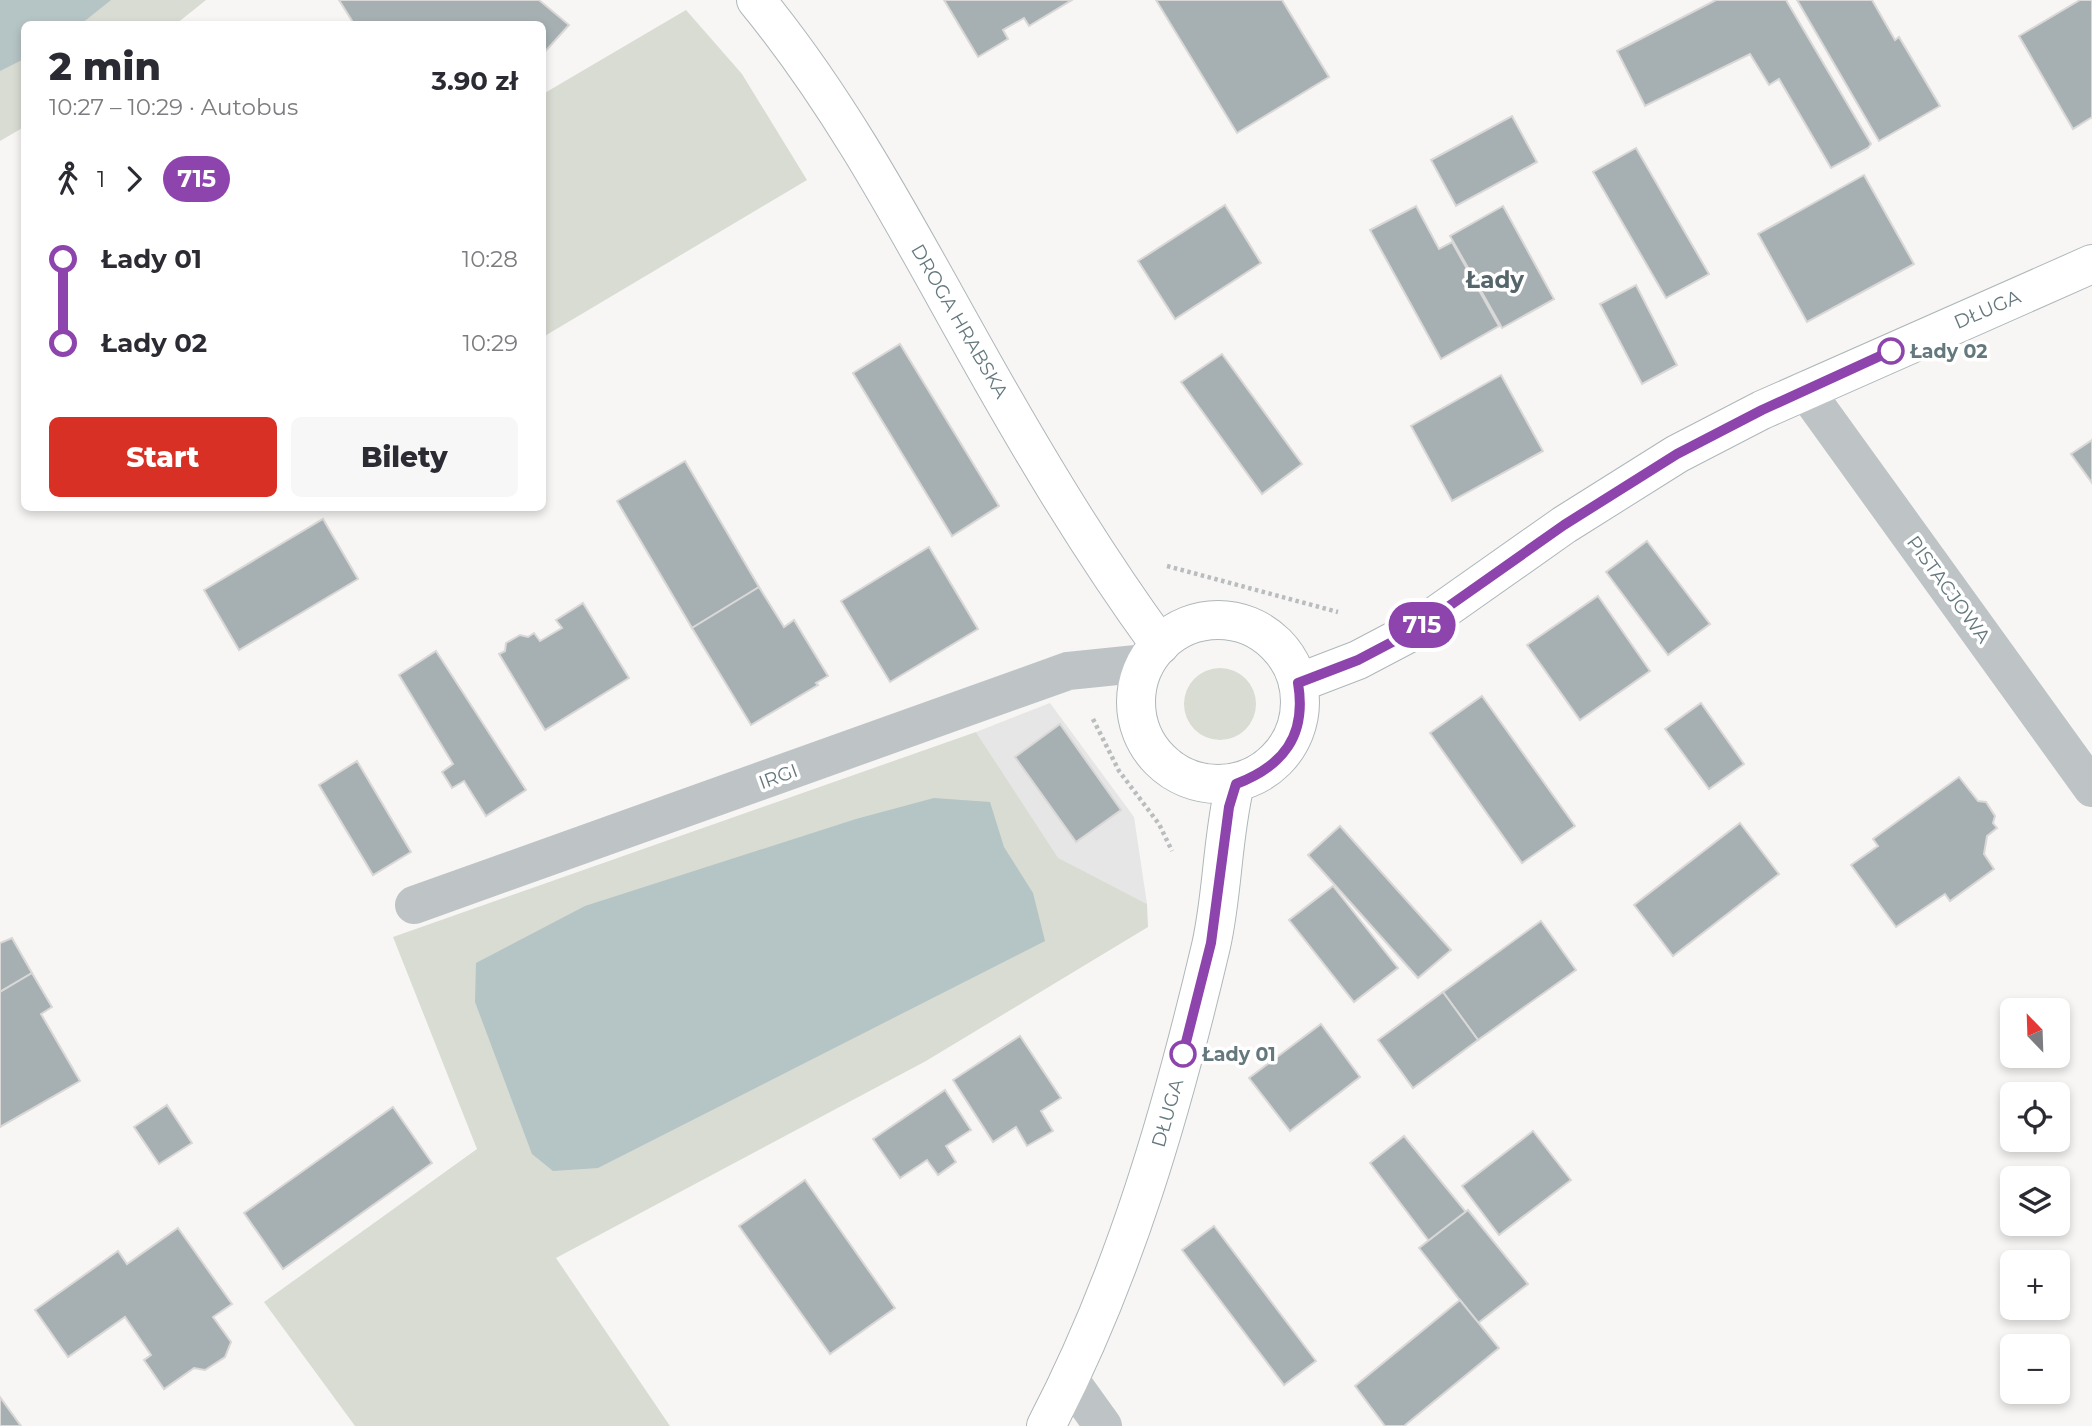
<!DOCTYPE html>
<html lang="pl">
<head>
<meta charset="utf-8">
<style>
	body { margin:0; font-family:Montserrat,sans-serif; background:#f7f7f7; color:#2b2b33; height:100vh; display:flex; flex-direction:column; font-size:26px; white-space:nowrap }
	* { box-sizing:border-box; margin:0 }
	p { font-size:23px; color:#7c7c81 }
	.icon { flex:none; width:38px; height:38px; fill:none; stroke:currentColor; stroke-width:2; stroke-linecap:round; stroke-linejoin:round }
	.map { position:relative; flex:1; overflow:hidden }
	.sheet { position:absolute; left:21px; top:21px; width:525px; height:490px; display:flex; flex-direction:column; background:#fff; border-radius:10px; box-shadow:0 4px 10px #0003 }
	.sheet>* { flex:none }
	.badge { padding:0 14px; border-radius:23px; font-size:24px; line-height:46px }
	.needle { width:46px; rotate:337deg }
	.fabs { position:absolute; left:2000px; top:998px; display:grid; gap:14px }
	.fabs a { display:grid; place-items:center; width:70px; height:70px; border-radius:10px; background:#fff; box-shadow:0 4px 10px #0003; font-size:35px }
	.map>.badge { position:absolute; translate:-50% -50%; box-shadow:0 0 0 4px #fff }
	.legs { display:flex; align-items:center; gap:10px; height:77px; padding:0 28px; font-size:23px }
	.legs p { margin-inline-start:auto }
	.overview { display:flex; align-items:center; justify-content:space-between; height:119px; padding:0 28px }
	h1 { font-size:38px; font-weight:800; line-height:52px }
	.primary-button { display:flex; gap:14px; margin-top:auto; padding:14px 28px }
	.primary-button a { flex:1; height:80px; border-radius:10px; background:#d93025; color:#fff; font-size:28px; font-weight:800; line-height:80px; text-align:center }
	.primary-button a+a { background:#f7f7f7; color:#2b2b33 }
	ul { padding:0 28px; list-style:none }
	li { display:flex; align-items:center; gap:24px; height:84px; font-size:26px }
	li i { display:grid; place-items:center; width:10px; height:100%; margin:0 9px; background:currentColor }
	li i::after { content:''; width:18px; height:18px; margin:-9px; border:5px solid; border-radius:50%; background:#fff }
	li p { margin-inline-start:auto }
	li:first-child i { background:linear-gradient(#0000 50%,currentColor 0) }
	li:last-child i { background:linear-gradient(currentColor 50%,#0000 0) }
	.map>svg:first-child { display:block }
	.built { fill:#e5e6e5 }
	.green { fill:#d8dcd3 }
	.water { fill:#b5c4c5 }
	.building { fill:#a6b0b3; stroke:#d9d8d7; stroke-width:2 }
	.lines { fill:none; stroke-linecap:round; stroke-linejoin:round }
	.secondary-casing { stroke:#afb7b9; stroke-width:40 }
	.path { stroke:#b9bdbe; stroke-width:4.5; stroke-dasharray:3.5 3.5; stroke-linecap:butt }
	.street { stroke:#bec4c6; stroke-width:38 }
	.secondary { stroke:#fff; stroke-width:38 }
	.line-1-casing { stroke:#fff; stroke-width:16 }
	.line-1 { stroke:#8e44ad; stroke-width:10 }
	.stop-1-dot { fill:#fff; stroke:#8e44ad; stroke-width:3.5 }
	.labels { text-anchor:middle; stroke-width:7; stroke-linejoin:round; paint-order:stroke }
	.street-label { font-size:19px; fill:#64787e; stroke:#fff }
	.stop-label { font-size:19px; font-weight:bold; fill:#64787e; stroke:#fff; text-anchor:start }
	.quarter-label { font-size:23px; font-weight:bold; fill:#556569; stroke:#fff }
</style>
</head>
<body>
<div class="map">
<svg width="2092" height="1426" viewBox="0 0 2092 1426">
	<rect width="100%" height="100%" fill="#f7f6f4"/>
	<polygon class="built" points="1050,703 1134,817 1147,904 1058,859 976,732"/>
	<g class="green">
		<polygon points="0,0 206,0 176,24 24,24 24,127 0,141"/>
		<polygon points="686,10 742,74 807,180 543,337 543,94"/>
		<circle cx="1220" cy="704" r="36"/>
		<polygon points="976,732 1058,858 1147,904 1148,927 926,1061 556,1258 670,1426 355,1426 264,1302 477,1149 393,937"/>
	</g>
	<g class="water">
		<polygon points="0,0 111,0 81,24 24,24 24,59 0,71"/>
		<polygon points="934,798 990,802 1004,847 1033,893 1045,941 598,1168 553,1171 532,1154 475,1002 476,963 585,906 856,819"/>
	</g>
	<g class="building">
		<polygon points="339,0 539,0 569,25 542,55 542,24 354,24"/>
		<polygon points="944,0 1072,0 1029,26 1024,18 1003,30 1008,39 978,57"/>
		<polygon points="1156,0 1282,0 1329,77 1237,133"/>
		<polygon points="1716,0 1786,0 1871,144 1868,148 1831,168 1779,79 1769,85 1750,54 1645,106 1617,51"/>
		<polygon points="1797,0 1872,0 1895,40 1899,37 1940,106 1879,141"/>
		<polygon points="2080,0 2092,0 2092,117 2073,129 2019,36"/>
		<polygon points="1512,116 1537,162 1456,206 1431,160"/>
		<polygon points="1636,148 1709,274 1666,298 1593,172"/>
		<polygon points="1864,175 1914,264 1807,322 1758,234"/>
		<polygon points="1225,205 1261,263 1175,319 1138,261"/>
		<polygon points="1416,206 1439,249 1452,242 1499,326 1441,359 1370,230"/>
		<polygon points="1503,206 1554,299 1502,328 1450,236"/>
		<polygon points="1636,285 1677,365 1642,384 1600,304"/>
		<polygon points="900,344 999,506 952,536 853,373"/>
		<polygon points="1222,354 1302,464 1262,494 1181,382"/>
		<polygon points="1501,375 1543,451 1452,501 1411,426"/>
		<polygon points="2092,440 2092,483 2071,454"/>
		<polygon points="685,461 759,587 692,628 617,501"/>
		<polygon points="323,519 358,579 239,650 204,590"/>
		<polygon points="1647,541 1710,624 1668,655 1606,572"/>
		<polygon points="929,547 978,629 890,682 841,601"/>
		<polygon points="759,587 784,627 794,620 828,676 816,683 818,685 751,725 692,628"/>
		<polygon points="1598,596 1650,671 1580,720 1527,645"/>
		<polygon points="583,603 629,678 545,730 499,654 505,651 506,643 520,635 528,637 534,633 540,641 562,628 556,620"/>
		<polygon points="436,651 526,790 486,816 464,781 452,788 442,772 453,764 399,675"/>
		<polygon points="1482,696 1575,826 1522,863 1430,733"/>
		<polygon points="1701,703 1744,764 1709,789 1665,729"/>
		<polygon points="1060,724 1121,810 1076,842 1015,757"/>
		<polygon points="357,761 411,852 373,875 319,785"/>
		<polygon points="1959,777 1978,801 1986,802 1995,816 1993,823 1997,828 1987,836 1984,854 1994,869 1950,901 1945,894 1896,927 1851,865 1878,846 1873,839"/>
		<polygon points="1740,823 1779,874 1673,956 1634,905"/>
		<polygon points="1340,826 1451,950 1418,978 1308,855"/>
		<polygon points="1333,886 1398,968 1354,1002 1289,920"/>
		<polygon points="1541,921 1576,970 1478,1040 1443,992"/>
		<polygon points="12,938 32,973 0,992 0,943"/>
		<polygon points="32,973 52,1007 41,1014 80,1081 0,1127 0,992"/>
		<polygon points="1443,992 1478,1040 1413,1088 1378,1040"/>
		<polygon points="1321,1024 1360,1077 1290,1131 1249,1078"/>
		<polygon points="1020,1036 1061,1098 1041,1111 1053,1131 1027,1146 1016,1127 993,1142 953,1080"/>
		<polygon points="945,1090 971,1130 946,1146 956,1162 938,1175 927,1160 900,1178 873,1139"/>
		<polygon points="167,1105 192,1143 159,1164 134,1127"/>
		<polygon points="393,1107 432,1163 283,1269 244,1213"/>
		<polygon points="1533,1131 1571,1180 1499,1235 1462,1186"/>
		<polygon points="1404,1136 1466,1212 1429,1241 1370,1163"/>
		<polygon points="805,1180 895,1308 830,1354 739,1226"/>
		<polygon points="1468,1210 1528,1284 1478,1323 1419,1248"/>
		<polygon points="1214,1226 1316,1361 1284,1385 1182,1250"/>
		<polygon points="178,1228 232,1304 213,1317 231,1342 225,1357 205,1370 194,1368 164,1389 144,1360 151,1355 125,1317 68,1357 35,1310 118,1251 127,1264"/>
		<polygon points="1460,1300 1499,1348 1404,1426 1385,1426 1355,1386"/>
		<polygon points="0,1397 21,1426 0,1426"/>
	</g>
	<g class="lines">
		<defs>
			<g id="secondary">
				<path d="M756,0C839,101 901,217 964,330C1024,438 1087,545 1160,645"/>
				<circle cx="1218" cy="702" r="82"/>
				<polyline points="1298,683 1358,660 1415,630 1564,525 1677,454 1762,410 2092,264"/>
				<path d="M1046,1426C1125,1275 1172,1111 1211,946C1223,893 1222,837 1235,784"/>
			</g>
		</defs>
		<use href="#secondary" class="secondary-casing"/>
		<g class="path">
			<polyline points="1167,566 1338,612"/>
			<polyline points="1093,719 1119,771 1159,824 1172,851"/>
		</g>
		<g class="street">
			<polyline points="1805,390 2092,788"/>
			<polyline points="414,905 1068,671 1146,663"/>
			<polyline points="1070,1380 1103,1426"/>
		</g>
		<use href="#secondary" class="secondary"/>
	</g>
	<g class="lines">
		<defs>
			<path id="line-1" d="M1183,1054L1211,943L1229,807L1236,784C1283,766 1307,736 1298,683L1358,660L1415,630L1564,525L1677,454L1762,410L1891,351"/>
		</defs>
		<use href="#line-1" class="line-1-casing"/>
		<use href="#line-1" class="line-1"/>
	</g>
	<g class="stop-1-dot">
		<circle cx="1891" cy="351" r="12"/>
		<circle cx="1183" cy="1054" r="12"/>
	</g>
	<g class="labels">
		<g class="street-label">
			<text transform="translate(1987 309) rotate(-23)" y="7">DŁUGA</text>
			<text transform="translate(960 321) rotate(60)" y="7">DROGA HRABSKA</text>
			<text transform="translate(1949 589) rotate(54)" y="7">PISTACJOWA</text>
			<text transform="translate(778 776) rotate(-20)" y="7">IRGI</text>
			<text transform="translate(1167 1113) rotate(-74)" y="7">DŁUGA</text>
		</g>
		<g class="stop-label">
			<text x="1910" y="358">Łady 02</text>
			<text x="1202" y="1061">Łady 01</text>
		</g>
		<g class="quarter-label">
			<text x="1495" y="288">Łady</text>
		</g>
	</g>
</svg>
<div class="fabs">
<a><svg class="needle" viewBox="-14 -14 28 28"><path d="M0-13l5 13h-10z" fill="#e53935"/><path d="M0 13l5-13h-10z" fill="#7c7c81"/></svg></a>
<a><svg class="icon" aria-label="locate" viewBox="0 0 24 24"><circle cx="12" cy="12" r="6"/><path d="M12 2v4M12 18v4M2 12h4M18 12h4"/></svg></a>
<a><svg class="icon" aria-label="layers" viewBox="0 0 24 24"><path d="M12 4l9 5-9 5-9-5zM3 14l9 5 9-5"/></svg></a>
<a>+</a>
<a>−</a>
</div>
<b class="badge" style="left:1422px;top:625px;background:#8e44ad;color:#fff">715</b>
<section class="sheet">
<div class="overview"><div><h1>2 min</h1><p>10:27 – 10:29 · Autobus</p></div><b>3.90 zł</b></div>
<div class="legs"><svg class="icon" aria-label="walk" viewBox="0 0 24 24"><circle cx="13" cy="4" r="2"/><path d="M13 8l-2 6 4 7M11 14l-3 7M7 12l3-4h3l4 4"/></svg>1<svg class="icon" aria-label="forward" viewBox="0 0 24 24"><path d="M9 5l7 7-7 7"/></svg><b class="badge" style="background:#8e44ad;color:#fff">715</b></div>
<ul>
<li><i style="color:#8e44ad"></i><b>Łady 01</b><p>10:28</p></li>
<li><i style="color:#8e44ad"></i><b>Łady 02</b><p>10:29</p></li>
</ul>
<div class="primary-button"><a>Start</a><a>Bilety</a></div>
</section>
</div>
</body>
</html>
